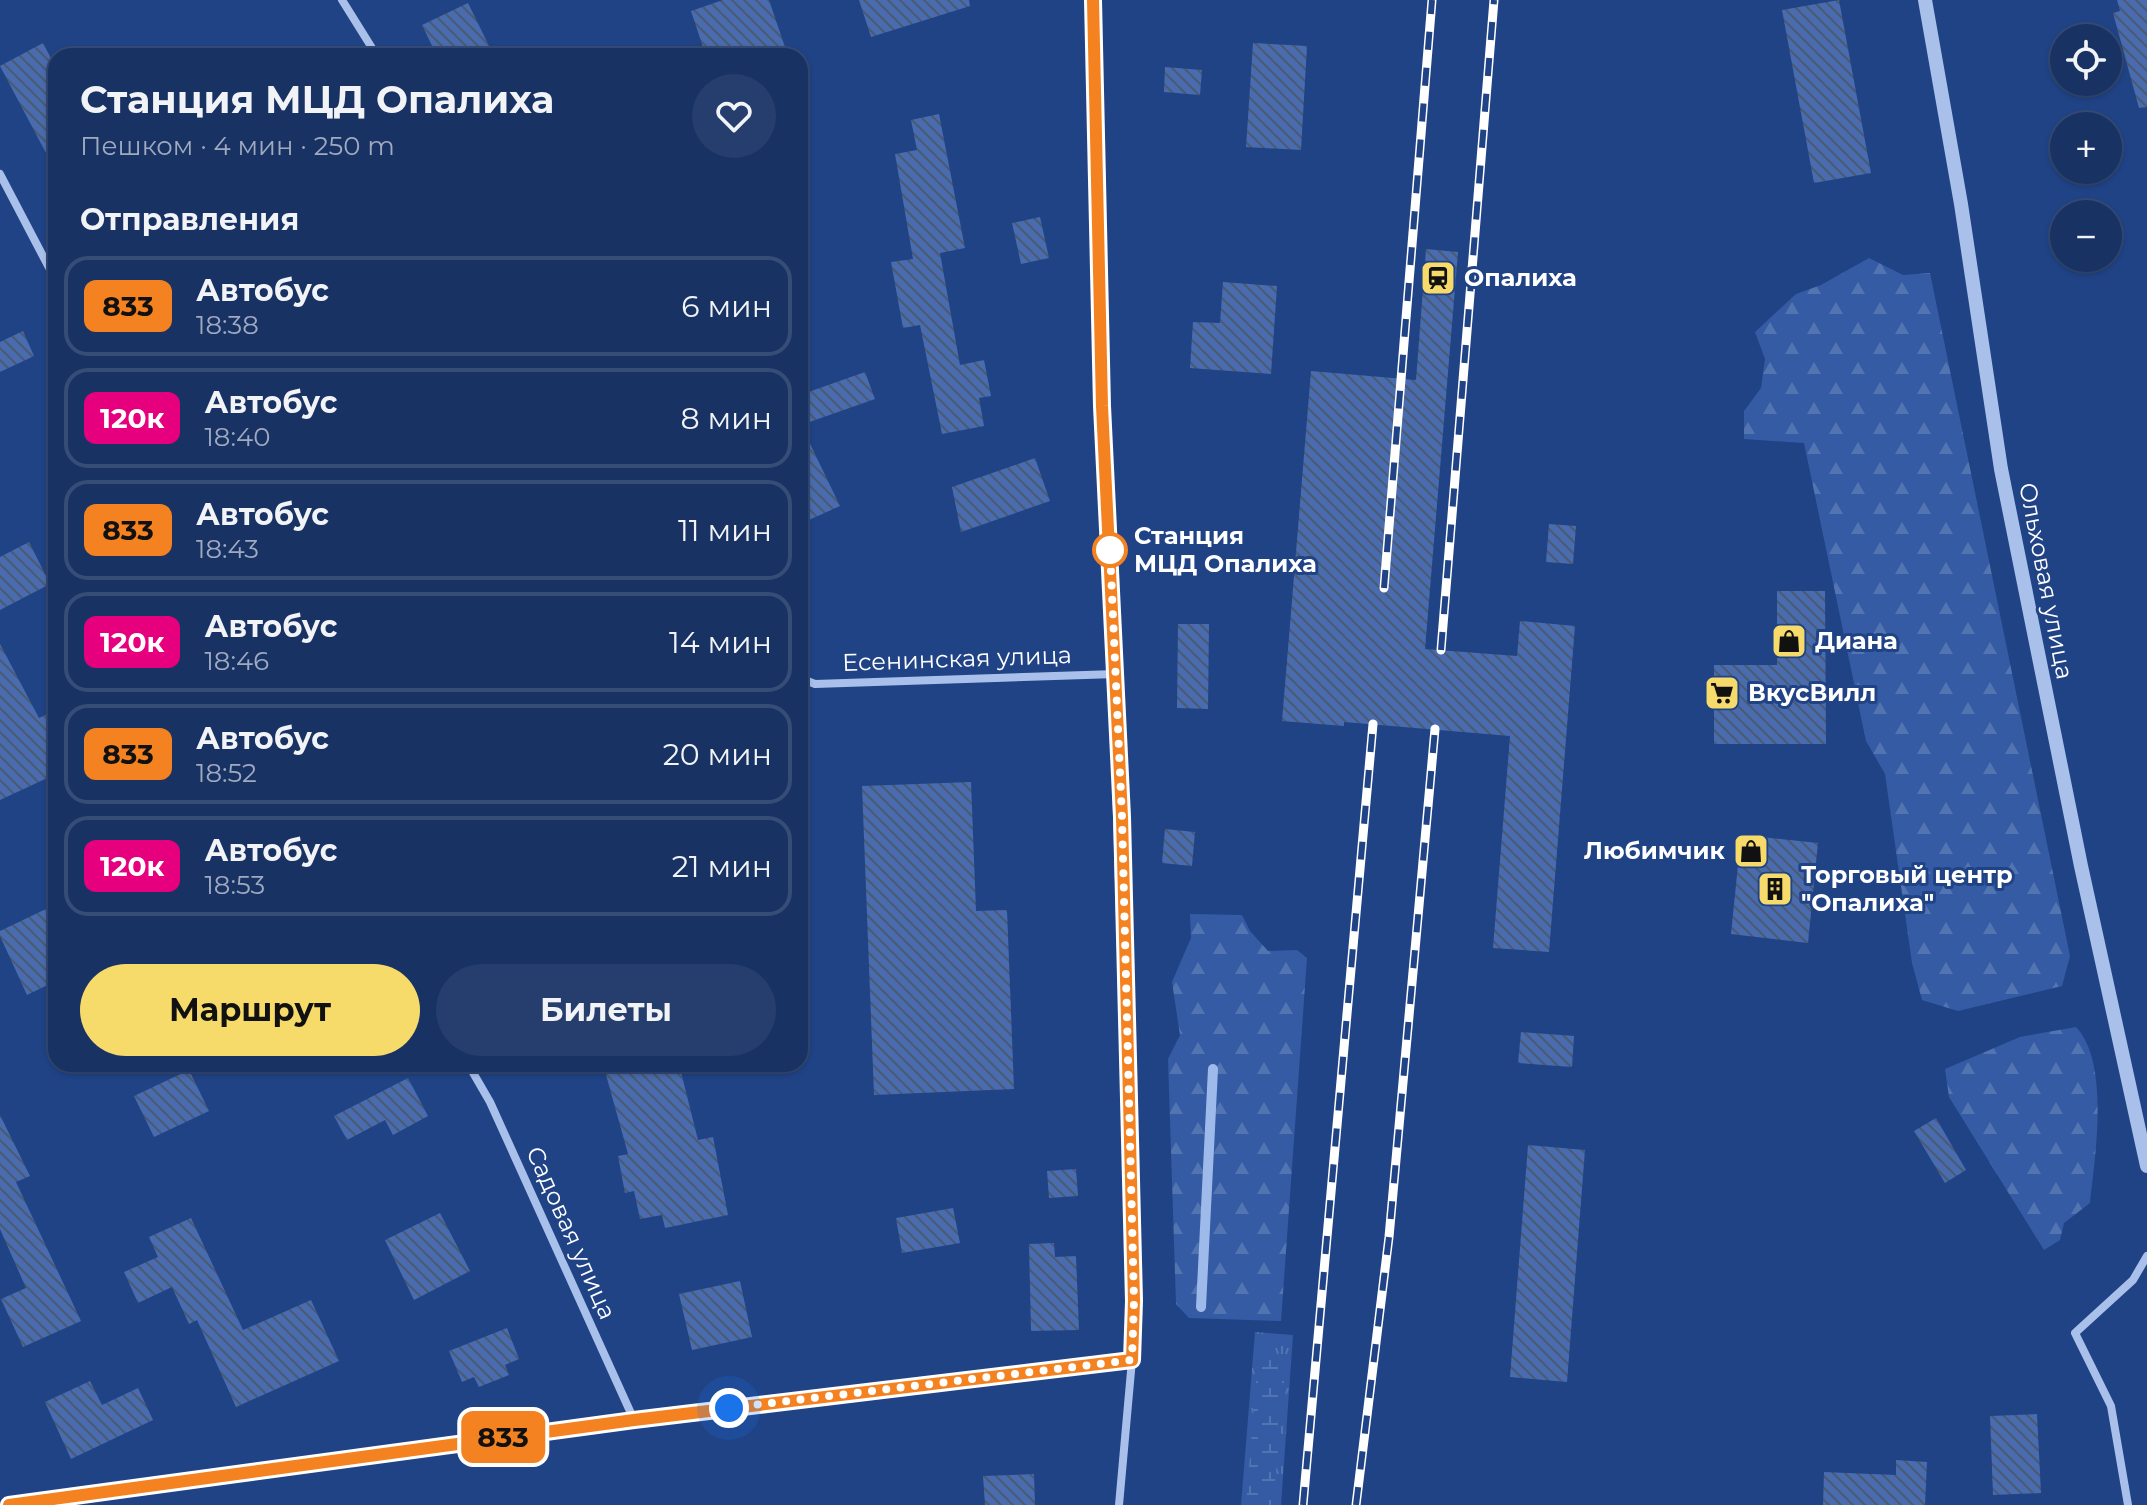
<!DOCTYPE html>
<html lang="ru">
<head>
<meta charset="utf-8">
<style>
	body { margin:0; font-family:Montserrat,sans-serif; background:#253e6d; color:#f1f3f6; height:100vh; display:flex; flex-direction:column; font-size:30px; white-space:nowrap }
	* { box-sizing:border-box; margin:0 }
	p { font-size:26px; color:#9faabf }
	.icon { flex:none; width:44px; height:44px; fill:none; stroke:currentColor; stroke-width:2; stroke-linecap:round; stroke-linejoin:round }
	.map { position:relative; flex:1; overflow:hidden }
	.details { position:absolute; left:48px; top:48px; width:760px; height:1024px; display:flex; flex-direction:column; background:#183264; border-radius:24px; box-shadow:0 2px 6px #0004,0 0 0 2px #364d78 }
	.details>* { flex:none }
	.badge { padding:0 16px; border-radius:12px; font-size:28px; line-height:52px }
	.buttons { position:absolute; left:2050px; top:24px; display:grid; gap:16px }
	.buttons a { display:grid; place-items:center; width:72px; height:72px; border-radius:50%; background:#183264; box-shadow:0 2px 6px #0004,0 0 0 2px #364d78; font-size:40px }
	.you { position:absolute; width:40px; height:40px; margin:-20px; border:6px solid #fff; border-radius:50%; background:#1a73e8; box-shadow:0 0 0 12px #1a73e833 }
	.map>.badge { position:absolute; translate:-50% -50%; box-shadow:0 0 0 4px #fff }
	h2 { padding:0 32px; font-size:30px; line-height:72px }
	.round { display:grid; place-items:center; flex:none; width:84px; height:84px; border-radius:42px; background:#253e6d }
	.overview { display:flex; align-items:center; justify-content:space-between; height:136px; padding:0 32px }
	h1 { font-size:38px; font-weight:700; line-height:60px }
	.cta { display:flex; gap:16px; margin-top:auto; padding:16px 32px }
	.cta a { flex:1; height:92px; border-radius:48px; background:#f7db6a; color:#111; font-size:32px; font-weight:700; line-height:92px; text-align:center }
	.cta a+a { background:#253e6d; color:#f1f3f6 }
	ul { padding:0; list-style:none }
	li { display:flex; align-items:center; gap:24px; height:100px; margin:0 16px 12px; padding:0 16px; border:4px solid #364d78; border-radius:24px }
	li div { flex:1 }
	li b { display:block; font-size:30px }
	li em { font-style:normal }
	li .badge { min-width:88px; font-weight:700; text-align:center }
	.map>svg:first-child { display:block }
	.grass { fill:url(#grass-tufts) }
	.forest { fill:url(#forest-firs) }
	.wetland { fill:url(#wetland-marsh) }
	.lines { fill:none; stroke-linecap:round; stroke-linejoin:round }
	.stream { stroke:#9dbaeb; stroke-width:10 }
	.building { fill:url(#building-back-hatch) }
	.minor { stroke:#a9c0ea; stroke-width:8 }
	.tertiary { stroke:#a9c0ea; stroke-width:14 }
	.rail-casing { stroke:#fff; stroke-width:9 }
	.rail { stroke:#204386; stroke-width:6; stroke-dasharray:18; stroke-linecap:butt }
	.line-casing { stroke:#fff; stroke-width:18 }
	.line { stroke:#f58220; stroke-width:12 }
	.walk { stroke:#fff; stroke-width:8; stroke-dasharray:0 14.4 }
	.stop-dot { fill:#fff; stroke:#f58220; stroke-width:4 }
	.labels { text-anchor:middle; stroke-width:6; stroke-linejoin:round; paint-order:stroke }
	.poi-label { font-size:24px; font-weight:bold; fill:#fff; stroke:#204386; text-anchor:start }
	.stop-label { font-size:24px; font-weight:bold; fill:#fff; stroke:#204386; text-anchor:start }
	.street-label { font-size:24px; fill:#fff; stroke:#204386 }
</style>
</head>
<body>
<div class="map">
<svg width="2147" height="1505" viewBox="0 0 2147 1505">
	<defs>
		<pattern id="grass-tufts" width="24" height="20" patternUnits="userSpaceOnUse" patternTransform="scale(2)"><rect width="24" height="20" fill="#345ba3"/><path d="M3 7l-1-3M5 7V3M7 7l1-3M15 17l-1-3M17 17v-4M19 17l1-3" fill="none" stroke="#5274b1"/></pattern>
		<pattern id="forest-firs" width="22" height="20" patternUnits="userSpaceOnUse" patternTransform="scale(2)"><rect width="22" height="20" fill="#345ba3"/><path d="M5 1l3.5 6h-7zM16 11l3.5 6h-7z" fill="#5274b1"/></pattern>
		<pattern id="wetland-marsh" width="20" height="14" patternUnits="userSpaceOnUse" patternTransform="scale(2)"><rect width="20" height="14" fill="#345ba3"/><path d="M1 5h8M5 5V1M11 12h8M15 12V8" fill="none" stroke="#5274b1"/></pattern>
		<pattern id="building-back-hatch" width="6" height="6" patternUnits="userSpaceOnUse" patternTransform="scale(2)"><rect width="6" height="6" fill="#496cae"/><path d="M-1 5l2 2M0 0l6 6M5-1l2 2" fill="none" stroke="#4b5973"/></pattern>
	</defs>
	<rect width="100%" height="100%" fill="#204386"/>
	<polygon class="grass" points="1255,1332 1293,1335 1281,1505 1241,1505"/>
	<g class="forest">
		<polygon points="1869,258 1903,275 1930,273 2070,956 2062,986 1958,1011 1922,1000 1912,963 1885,774 1866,741 1804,443 1744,439 1744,411 1761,388 1765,359 1755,332 1796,294 1821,285"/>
		<polygon points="1190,914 1242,915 1250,931 1268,951 1297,950 1307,958 1281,1321 1189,1318 1176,1304 1168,1059 1180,1035 1172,982 1191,938"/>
		<path d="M2076,1027C2110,1063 2095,1156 2090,1203L2064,1223L2060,1240L2044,1250L1949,1097L1945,1069L2020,1037Z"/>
	</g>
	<polygon class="wetland" points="1258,1357 1279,1358 1285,1371 1273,1505 1246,1505"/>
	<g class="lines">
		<polyline class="stream" points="1201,1307 1213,1069"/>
	</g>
	<g class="building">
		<polygon points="723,0 769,0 786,50 767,56 706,56 691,11"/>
		<polygon points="859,0 969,0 970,6 871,37"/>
		<polygon points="1839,0 1871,173 1814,183 1782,10"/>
		<polygon points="2117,0 2147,0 2147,107 2139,108 2113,13 2120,11"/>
		<polygon points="468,3 494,56 437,56 422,25"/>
		<polygon points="43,43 56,68 56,172 0,66"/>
		<polygon points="1253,43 1307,46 1301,150 1246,147"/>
		<polygon points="1165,67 1202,70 1200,95 1164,92"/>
		<polygon points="939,114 965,248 940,253 960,365 984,360 991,396 979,398 984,426 942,434 920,325 903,328 891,262 913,259 895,154 917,150 911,120"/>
		<polygon points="1040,217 1049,258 1021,264 1012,223"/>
		<polygon points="1426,249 1458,252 1425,649 1517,656 1520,621 1575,626 1549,952 1493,948 1510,736 1344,722 1344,726 1282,721 1311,371 1416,380"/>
		<polygon points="1223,282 1277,286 1271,374 1190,368 1193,322 1220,323"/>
		<polygon points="23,331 34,356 0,372 0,342"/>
		<polygon points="865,372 875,399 801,425 840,506 800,524 800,395"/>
		<polygon points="1035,458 1050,501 961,532 952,487"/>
		<polygon points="1549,524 1576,526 1573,564 1546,562"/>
		<polygon points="29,542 50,584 0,610 0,557"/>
		<polygon points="1777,591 1825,591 1826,744 1714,744 1714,665 1777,665"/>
		<polygon points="1178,624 1209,624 1208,709 1177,708"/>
		<polygon points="0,644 39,718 56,710 56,774 0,800"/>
		<polygon points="971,782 976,911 1007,910 1014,1089 874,1095 862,786"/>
		<polygon points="1165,829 1195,832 1192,866 1162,863"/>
		<polygon points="1741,835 1818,843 1808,943 1731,934"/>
		<polygon points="46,909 56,930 56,981 27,995 0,936 0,931"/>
		<polygon points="1521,1032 1574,1036 1572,1067 1518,1063"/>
		<polygon points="603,1064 679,1064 698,1140 713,1137 728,1215 665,1228 662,1215 640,1219 634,1191 625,1193 618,1156 628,1154"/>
		<polygon points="189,1070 209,1111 154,1137 134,1096"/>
		<polygon points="408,1078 428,1116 393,1135 385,1120 347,1140 334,1116"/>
		<polygon points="0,1115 30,1176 16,1182 81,1321 23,1347 1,1299 26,1288 0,1229"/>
		<polygon points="1936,1118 1966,1170 1945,1183 1914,1131"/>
		<polygon points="1528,1145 1585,1150 1567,1382 1510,1377"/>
		<polygon points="1076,1169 1078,1196 1049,1198 1047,1171"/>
		<polygon points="953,1208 960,1243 902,1253 896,1218"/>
		<polygon points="440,1213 470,1271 414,1300 385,1240"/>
		<polygon points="191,1218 243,1330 311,1300 339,1361 236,1407 197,1320 189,1324 172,1287 138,1303 124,1272 158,1257 149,1237"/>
		<polygon points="1054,1243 1055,1257 1076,1256 1079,1330 1031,1331 1029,1244"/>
		<polygon points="740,1281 752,1337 692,1350 679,1294"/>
		<polygon points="507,1328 519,1359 505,1365 509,1375 479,1387 474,1377 462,1382 449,1351"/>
		<polygon points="90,1381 102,1405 138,1388 153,1420 71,1459 45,1402"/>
		<polygon points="2037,1414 2041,1493 1993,1495 1990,1416"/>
		<polygon points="1896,1460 1927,1462 1925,1505 1823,1505 1824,1472 1896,1475"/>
		<polygon points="1034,1474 1035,1505 985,1505 983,1476"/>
	</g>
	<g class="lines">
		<g class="minor">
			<polyline points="342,0 377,56"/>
			<polyline points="0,174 56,281"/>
			<polyline points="800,678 815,684 1116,674"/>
			<polyline points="468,1064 490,1102 634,1420"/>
			<polyline points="1119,1505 1132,1360"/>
			<polyline points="2128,1505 2111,1406 2075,1333 2133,1280 2147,1256"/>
		</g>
		<g class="tertiary">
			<polyline points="1925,0 1961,204 2001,469 2081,866 2147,1166"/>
			<polyline points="8,1505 634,1420 1132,1360 1134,1301 1116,674 1102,406 1093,0"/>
		</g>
		<defs>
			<g id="rail">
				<polyline points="1384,588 1432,0"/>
				<polyline points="1441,650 1494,0"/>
				<polyline points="1303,1505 1373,724"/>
				<polyline points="1356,1505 1389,1237 1435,729"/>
			</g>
		</defs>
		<use href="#rail" class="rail-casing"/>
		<use href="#rail" class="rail"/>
	</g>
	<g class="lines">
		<defs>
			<polyline id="line" points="9,1505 634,1420 1132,1360 1134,1301 1122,817 1102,406 1093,0"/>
		</defs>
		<use href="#line" class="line-casing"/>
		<use href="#line" class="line"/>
		<polyline class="walk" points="729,1408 1132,1360 1134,1301 1122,817 1110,550"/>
	</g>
	<defs>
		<symbol id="station-square" viewBox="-11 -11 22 22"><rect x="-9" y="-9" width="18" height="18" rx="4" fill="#f7db6a" stroke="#204386"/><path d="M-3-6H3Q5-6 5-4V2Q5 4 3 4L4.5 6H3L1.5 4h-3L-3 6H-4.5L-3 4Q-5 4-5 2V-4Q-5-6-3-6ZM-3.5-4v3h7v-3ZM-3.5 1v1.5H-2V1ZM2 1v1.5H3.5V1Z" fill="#111"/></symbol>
		<symbol id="shop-square" viewBox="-11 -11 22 22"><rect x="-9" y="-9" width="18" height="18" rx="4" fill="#f7db6a" stroke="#204386"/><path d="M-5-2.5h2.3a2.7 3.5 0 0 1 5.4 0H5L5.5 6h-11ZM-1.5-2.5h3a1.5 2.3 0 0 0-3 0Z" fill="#111"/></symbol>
		<symbol id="supermarket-square" viewBox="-11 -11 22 22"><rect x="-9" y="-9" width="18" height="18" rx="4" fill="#f7db6a" stroke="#204386"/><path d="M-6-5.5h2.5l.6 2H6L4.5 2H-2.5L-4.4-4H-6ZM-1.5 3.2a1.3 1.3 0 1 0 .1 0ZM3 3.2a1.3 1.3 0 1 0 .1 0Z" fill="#111"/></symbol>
		<symbol id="building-square" viewBox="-11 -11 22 22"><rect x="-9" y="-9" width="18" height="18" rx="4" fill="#f7db6a" stroke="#204386"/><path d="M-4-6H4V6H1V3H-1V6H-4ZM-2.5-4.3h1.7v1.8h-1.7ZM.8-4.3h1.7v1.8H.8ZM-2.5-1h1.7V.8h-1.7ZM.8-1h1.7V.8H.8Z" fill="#111"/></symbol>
	</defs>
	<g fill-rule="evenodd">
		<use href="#station-square" x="1418" y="258" width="40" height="40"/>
		<use href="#shop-square" x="1769" y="621" width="40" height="40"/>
		<use href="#supermarket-square" x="1702" y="673" width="40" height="40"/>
		<use href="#shop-square" x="1731" y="831" width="40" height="40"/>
		<use href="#building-square" x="1755" y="869" width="40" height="40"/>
	</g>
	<circle class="stop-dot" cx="1110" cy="550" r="16"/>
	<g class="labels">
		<g class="poi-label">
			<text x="1464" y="286">Опалиха</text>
			<text x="1815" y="649">Диана</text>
			<text x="1748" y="701">ВкусВилл</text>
			<text x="1725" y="859" text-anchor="end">Любимчик</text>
			<text x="1801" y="883">Торговый центр<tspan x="1801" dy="28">"Опалиха"</tspan></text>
		</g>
		<g class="stop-label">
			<text x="1134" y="544">Станция<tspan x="1134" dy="28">МЦД Опалиха</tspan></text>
		</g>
		<g class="street-label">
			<text transform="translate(2046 581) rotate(79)" y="8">Ольховая улица</text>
			<text transform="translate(957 659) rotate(-2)" y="8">Есенинская улица</text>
			<text transform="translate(571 1233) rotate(66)" y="8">Садовая улица</text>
		</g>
	</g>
</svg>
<div class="buttons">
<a><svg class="icon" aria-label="locate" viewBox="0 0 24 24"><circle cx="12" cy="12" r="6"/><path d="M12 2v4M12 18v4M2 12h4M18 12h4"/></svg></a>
<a>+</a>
<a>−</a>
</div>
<div class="you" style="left:729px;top:1408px"></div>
<b class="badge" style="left:503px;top:1437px;background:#f58220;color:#111">833</b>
<section class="details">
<div class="overview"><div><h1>Станция МЦД Опалиха</h1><p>Пешком · 4 мин · 250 m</p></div><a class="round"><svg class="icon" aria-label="heart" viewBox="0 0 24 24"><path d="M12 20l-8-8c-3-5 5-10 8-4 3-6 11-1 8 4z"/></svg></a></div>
<h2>Отправления</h2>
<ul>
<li><span class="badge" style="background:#f58220;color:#111">833</span><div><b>Автобус</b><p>18:38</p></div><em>6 мин</em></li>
<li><span class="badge" style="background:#e6007e;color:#fff">120к</span><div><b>Автобус</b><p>18:40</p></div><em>8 мин</em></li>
<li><span class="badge" style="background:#f58220;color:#111">833</span><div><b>Автобус</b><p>18:43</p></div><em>11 мин</em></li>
<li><span class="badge" style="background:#e6007e;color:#fff">120к</span><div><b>Автобус</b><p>18:46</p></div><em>14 мин</em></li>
<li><span class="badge" style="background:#f58220;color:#111">833</span><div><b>Автобус</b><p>18:52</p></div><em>20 мин</em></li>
<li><span class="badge" style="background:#e6007e;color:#fff">120к</span><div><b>Автобус</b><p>18:53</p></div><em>21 мин</em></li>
</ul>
<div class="cta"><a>Маршрут</a><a>Билеты</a></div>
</section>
</div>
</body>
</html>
